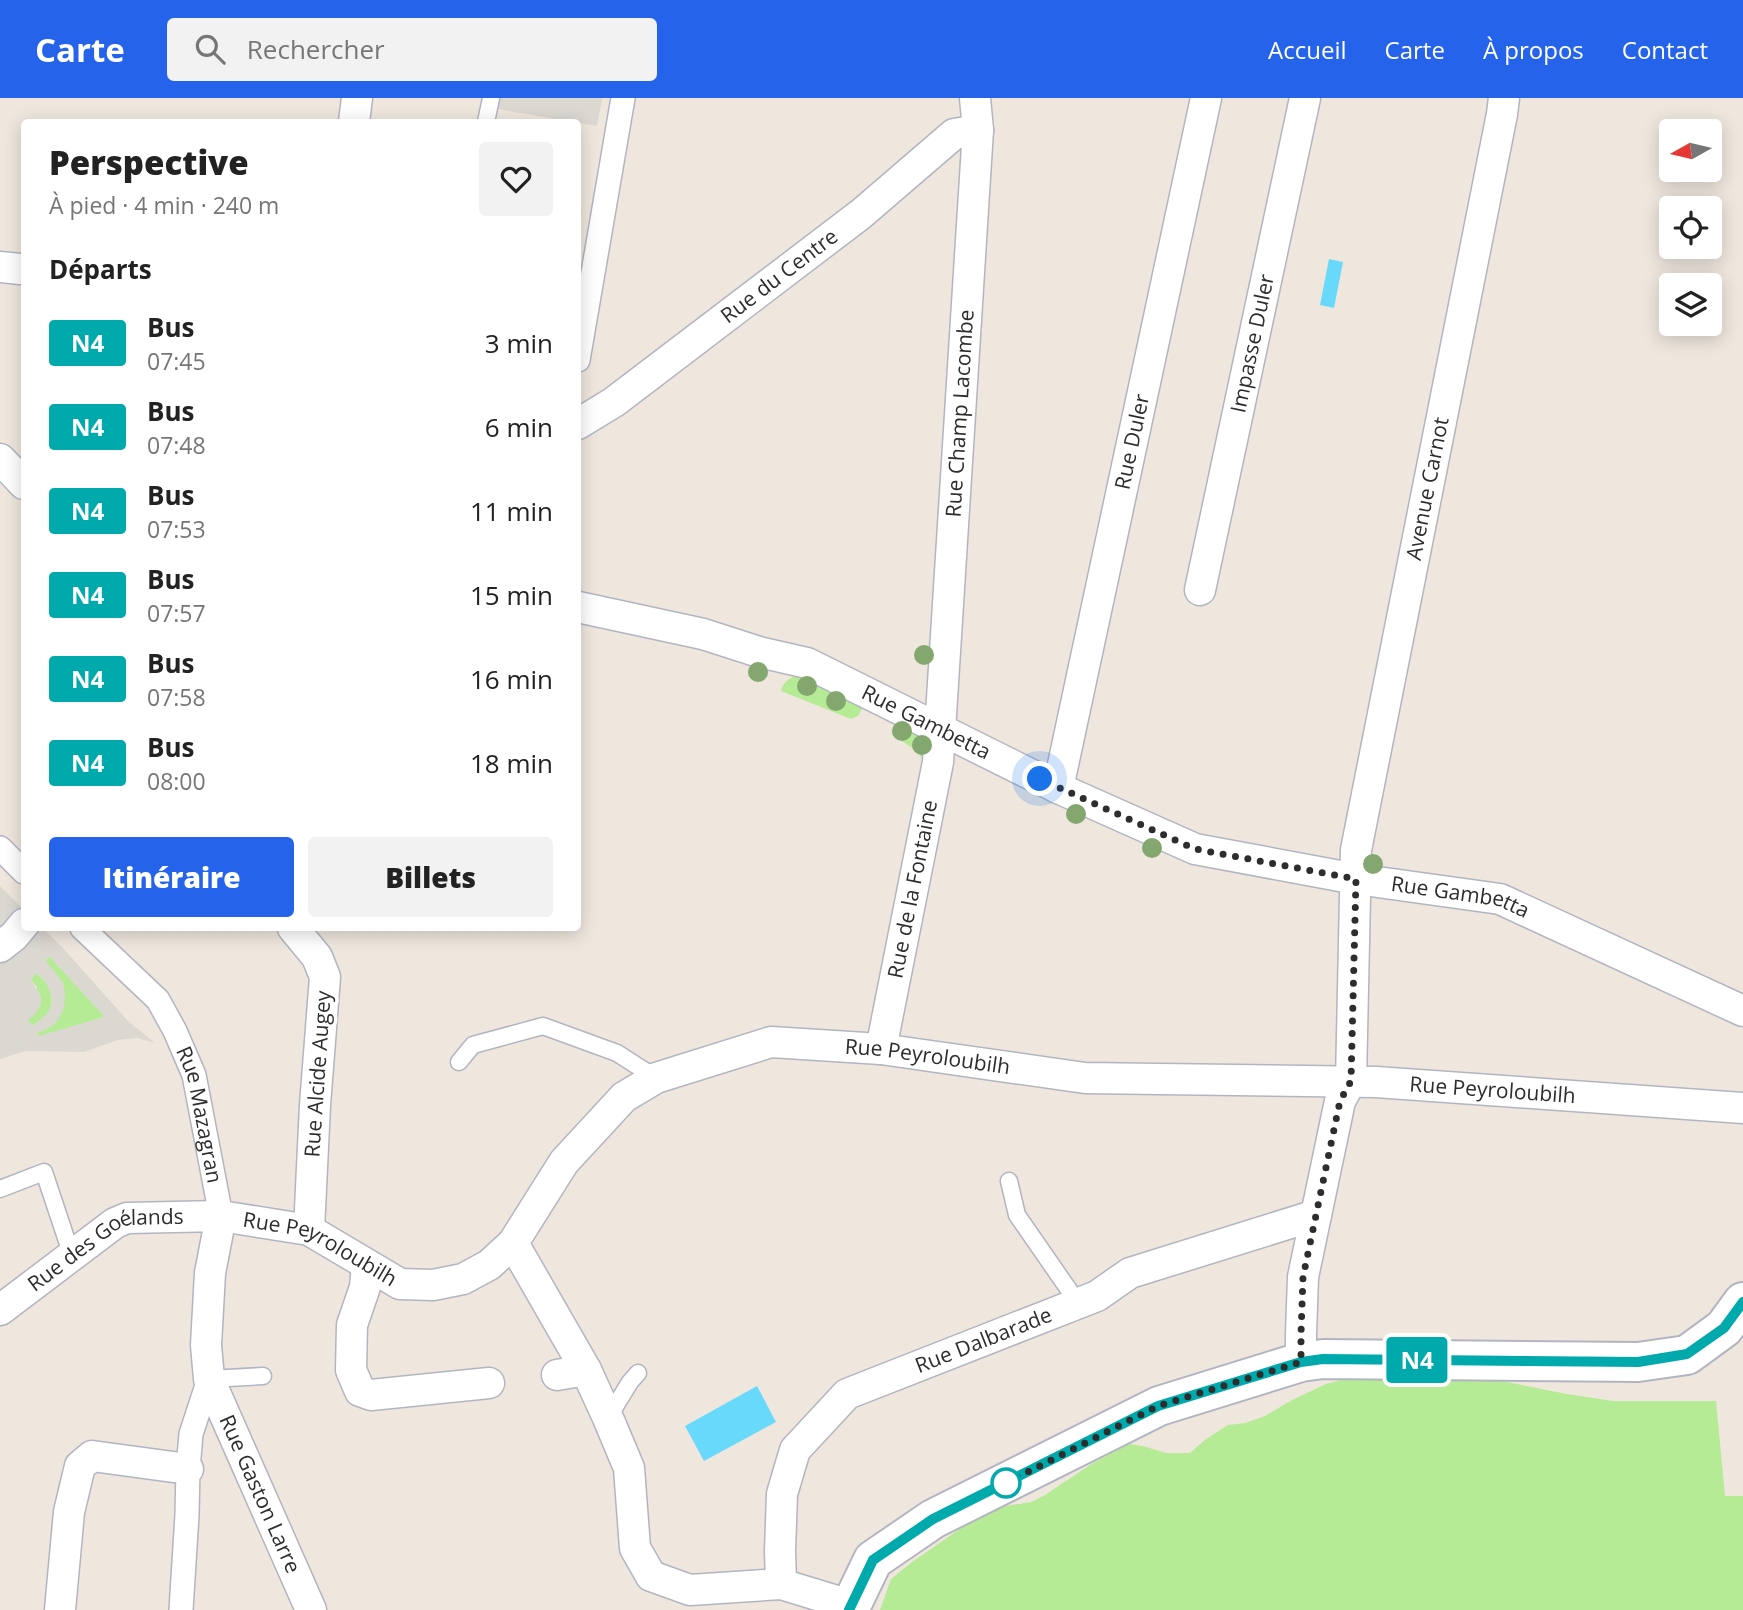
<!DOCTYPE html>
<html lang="fr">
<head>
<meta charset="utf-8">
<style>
	body { margin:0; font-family:"Open Sans",sans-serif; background:#f2f2f2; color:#222; height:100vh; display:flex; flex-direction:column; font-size:26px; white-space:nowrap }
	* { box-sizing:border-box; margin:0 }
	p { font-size:23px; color:#767676 }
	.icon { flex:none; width:38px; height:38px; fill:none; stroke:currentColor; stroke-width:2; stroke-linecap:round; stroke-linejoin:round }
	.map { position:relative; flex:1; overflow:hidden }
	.drawer { position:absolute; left:21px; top:21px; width:560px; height:812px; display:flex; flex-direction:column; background:#fff; border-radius:7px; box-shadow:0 4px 18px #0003 }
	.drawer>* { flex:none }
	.badge { padding:0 14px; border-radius:5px; font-size:24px; line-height:46px }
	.needle { width:46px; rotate:262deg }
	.fabs { position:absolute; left:1659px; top:21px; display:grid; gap:14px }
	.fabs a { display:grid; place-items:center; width:63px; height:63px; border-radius:7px; background:#fff; box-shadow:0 4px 18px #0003; font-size:35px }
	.you { position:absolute; width:35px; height:35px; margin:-18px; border:5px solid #fff; border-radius:50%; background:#1a73e8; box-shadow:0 0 0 10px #1a73e833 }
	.map>.badge { position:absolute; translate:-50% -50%; box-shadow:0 0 0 4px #fff }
	h2 { padding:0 28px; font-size:26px; line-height:63px }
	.round { display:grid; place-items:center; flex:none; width:74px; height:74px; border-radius:7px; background:#f2f2f2 }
	.head { display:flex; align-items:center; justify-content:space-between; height:119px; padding:0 28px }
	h1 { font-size:33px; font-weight:800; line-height:52px }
	.action { display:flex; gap:14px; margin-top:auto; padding:14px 28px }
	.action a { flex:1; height:80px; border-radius:7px; background:#2563eb; color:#fff; font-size:28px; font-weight:800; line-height:80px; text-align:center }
	.action a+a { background:#f2f2f2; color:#222 }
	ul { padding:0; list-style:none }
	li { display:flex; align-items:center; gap:21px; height:84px; padding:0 28px }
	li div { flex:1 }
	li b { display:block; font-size:26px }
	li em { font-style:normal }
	li .badge { min-width:77px; font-weight:700; text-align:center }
	header { display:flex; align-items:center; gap:42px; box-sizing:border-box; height:98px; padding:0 35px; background:#2563eb; color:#fff }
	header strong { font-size:33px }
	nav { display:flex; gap:38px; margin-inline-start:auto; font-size:24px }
	.search { width:490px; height:63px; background:#f2f2f2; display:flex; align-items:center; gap:18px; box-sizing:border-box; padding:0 24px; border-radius:7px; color:#767676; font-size:26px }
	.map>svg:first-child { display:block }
	.green { fill:#b6eb96 }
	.plaza { fill:#dbd7d1; fill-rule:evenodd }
	.water { fill:#68d9fa }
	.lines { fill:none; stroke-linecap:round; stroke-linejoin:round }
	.service-casing { stroke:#b2b5c1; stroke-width:19 }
	.pedestrian-casing { stroke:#b2b5c1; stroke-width:26 }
	.minor-casing { stroke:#b2b5c1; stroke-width:33 }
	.tertiary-casing { stroke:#b2b5c1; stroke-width:42 }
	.service { stroke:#fff; stroke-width:16 }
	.pedestrian { stroke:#fff; stroke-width:23 }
	.minor { stroke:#fff; stroke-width:30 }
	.tertiary { stroke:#fff; stroke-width:38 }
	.tree { fill:#83a76f }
	.line-casing { stroke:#fff; stroke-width:16 }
	.line { stroke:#00a9ab; stroke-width:10 }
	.walk { stroke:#2d2d2d; stroke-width:7; stroke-dasharray:0 12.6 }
	.stop-dot { fill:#fff; stroke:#00a9ab; stroke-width:3.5 }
	.labels { text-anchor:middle; stroke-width:7; stroke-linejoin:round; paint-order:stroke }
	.street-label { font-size:21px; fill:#2d2d2d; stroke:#fff }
</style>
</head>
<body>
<header>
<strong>Carte</strong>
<div class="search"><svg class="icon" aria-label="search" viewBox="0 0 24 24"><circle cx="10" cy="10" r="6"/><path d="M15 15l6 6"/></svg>Rechercher</div>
<nav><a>Accueil</a><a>Carte</a><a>À propos</a><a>Contact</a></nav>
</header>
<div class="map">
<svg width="1743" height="1512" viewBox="0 0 1743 1512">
	<rect width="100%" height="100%" fill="#efe7de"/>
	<g class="green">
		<path d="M802,576L865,605L858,618L851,621L781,593C783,583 792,578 802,576Z"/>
		<polygon points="898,624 926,638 926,669 918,654 892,636"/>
		<polygon points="49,858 105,919 38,939 37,935 52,928 63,885 45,863"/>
		<path d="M36,875C47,882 56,898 50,911C46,919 39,923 32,928L27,922L36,915L37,889L31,882Z"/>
		<polygon points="1359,1277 1497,1282 1567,1296 1613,1303 1716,1303 1725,1398 1743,1398 1743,1512 880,1512 891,1481 912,1464 964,1428 1000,1409 1031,1404 1045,1397 1093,1365 1129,1346 1143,1348 1166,1355 1190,1355 1206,1341 1228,1327 1245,1325 1265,1318 1292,1302 1326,1286"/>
	</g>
	<g class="plaza">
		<polygon points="497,0 602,0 597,28 498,11"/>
		<path d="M0,788L24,812V830H43L62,849L128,923L155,945L137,940L118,942L84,954L25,953L0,961ZM49,858L105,919L38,938L37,935L52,928L59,921L64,909L65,896L63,885L46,863ZM36,875L42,879L47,887L51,896L52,905L50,911L44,919L33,928L28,922L36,915L41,906V898L31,882Z"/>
	</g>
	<g class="water">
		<polygon points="1329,161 1343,164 1334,210 1320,207"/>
		<polygon points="757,1288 776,1324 704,1363 685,1328"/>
	</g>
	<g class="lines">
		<defs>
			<g id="service">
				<polyline points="486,24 491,0"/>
				<polyline points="459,964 473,947 543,928 617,955 656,980"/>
				<polyline points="1009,1083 1017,1117 1078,1205"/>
				<polyline points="0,1091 44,1074 72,1158"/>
				<polyline points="209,1281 263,1278"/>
				<polyline points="608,1320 630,1284 638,1275"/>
			</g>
			<g id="pedestrian">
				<polyline points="578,262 623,0"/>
				<polyline points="0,750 24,774"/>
				<path id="s1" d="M82,830L158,902L175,933L194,977L221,1118"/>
				<polyline points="181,1512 187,1417 188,1371 191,1336 209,1281"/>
			</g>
			<g id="minor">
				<polyline points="354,24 357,0"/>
				<polyline points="0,169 20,171"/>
				<path id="s2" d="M578,326L614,304L861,116L954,36L978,32"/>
				<polyline points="0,361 24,386"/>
				<path id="s3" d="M1200,492L1305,0"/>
				<path id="s4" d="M578,509L703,536L759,554L807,565L1058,690L1195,751L1356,781L1500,801L1743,913"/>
				<path id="s5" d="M1058,690L1206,0"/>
				<polyline points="293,830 317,859 325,879 315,1007 309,1132"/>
				<polyline points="0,849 14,838 24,826"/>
				<path id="s6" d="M881,951L938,664L978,32L975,0"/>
				<path id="s7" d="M221,1118L210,1175L206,1247L209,1281L311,1512"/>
				<polyline points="513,1145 586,1272 608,1320 629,1370 635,1450 651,1478 690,1492 781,1486 850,1507"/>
				<polyline points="367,1167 365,1189 352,1227 351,1272 360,1293 371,1297 489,1285"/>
				<path id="s8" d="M0,1212L115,1125L127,1120L221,1118L309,1132L400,1186L433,1187L463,1181L489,1167L513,1145L564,1064L624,999L656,980L771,944L881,951L1085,980L1376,984L1743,1010"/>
				<path id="s9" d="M1301,1264V1236L1303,1179L1340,1003L1351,983L1356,752L1502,16L1504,0"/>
				<polyline points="557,1277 586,1272"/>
				<path id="s10" d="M781,1486L780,1453L782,1396L795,1352L847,1296L1097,1198L1130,1175L1316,1117"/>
				<polyline points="60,1512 69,1414 80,1368 92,1358 188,1371"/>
			</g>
			<polyline id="tertiary" points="849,1512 873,1462 933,1421 1159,1308 1301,1264 1323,1261 1638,1264 1687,1257 1724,1230 1743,1204"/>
		</defs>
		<use href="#service" class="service-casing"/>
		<use href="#pedestrian" class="pedestrian-casing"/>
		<use href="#minor" class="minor-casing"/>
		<use href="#tertiary" class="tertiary-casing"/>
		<use href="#service" class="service"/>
		<use href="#pedestrian" class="pedestrian"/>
		<use href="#minor" class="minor"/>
		<use href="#tertiary" class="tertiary"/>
	</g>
	<g class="tree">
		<circle cx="924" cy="557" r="10"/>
		<circle cx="758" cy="574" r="10"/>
		<circle cx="807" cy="588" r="10"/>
		<circle cx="836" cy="603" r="10"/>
		<circle cx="902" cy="633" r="10"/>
		<circle cx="922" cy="647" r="10"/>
		<circle cx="1076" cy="716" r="10"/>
		<circle cx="1152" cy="750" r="10"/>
		<circle cx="1373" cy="766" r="10"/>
	</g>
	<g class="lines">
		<defs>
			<polyline id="line" points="849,1512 873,1462 933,1421 1158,1308 1301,1264 1323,1261 1638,1264 1687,1256 1724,1230 1743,1204"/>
		</defs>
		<use href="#line" class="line-casing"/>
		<use href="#line" class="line"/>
		<polyline class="walk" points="1006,1385 1158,1308 1301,1264 1301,1236 1303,1179 1340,1003 1351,983 1356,781 1195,751 1040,681"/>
	</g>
	<circle class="stop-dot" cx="1006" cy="1385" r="14"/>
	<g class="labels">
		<g class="street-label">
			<text dy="7" stroke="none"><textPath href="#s2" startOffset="250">Rue du Centre</textPath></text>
			<text dy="7" stroke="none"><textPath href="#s3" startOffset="252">Impasse Duler</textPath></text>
			<text dy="7" stroke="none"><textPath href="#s6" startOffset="642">Rue Champ Lacombe</textPath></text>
			<text dy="7" stroke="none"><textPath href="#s5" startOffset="354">Rue Duler</textPath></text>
			<text dy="7" stroke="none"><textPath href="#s9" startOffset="887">Avenue Carnot</textPath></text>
			<text dy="7" stroke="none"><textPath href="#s4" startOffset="369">Rue Gambetta</textPath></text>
			<text dy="7" stroke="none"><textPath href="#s6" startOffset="163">Rue de la Fontaine</textPath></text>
			<text dy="7" stroke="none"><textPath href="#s4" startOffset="936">Rue Gambetta</textPath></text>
			<text dy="7" stroke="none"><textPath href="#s8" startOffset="1071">Rue Peyroloubilh</textPath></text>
			<text transform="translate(318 976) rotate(-86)" y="7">Rue Alcide Augey</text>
			<text dy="7" stroke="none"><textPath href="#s8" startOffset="1638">Rue Peyroloubilh</textPath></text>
			<text dy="7" stroke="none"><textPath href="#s1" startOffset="228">Rue Mazagran</textPath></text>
			<text dy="7" stroke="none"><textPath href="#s8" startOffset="357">Rue Peyroloubilh</textPath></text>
			<text dy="7" stroke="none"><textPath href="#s8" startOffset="126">Rue des Goélands</textPath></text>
			<text dy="7" stroke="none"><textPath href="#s10" startOffset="359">Rue Dalbarade</textPath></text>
			<text dy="7" stroke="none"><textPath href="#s7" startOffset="290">Rue Gaston Larre</textPath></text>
		</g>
	</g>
</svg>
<div class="fabs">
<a><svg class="needle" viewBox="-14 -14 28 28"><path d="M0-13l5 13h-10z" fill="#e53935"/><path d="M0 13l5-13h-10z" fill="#767676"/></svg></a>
<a><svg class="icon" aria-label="locate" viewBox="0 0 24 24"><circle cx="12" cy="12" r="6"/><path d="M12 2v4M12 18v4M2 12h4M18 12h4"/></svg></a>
<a><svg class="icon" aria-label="layers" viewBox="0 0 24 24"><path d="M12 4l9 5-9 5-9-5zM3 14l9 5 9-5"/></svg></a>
</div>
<div class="you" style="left:1040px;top:681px"></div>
<b class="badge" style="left:1417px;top:1262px;background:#00a9ab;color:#fff">N4</b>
<section class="drawer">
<div class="head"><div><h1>Perspective</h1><p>À pied · 4 min · 240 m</p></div><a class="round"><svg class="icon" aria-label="heart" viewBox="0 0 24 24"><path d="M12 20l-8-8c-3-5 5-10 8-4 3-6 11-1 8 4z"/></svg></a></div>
<h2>Départs</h2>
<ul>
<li><span class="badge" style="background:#00a9ab;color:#fff">N4</span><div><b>Bus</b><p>07:45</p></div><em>3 min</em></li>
<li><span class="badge" style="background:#00a9ab;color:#fff">N4</span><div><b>Bus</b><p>07:48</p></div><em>6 min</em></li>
<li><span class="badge" style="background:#00a9ab;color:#fff">N4</span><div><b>Bus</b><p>07:53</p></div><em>11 min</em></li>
<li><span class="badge" style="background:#00a9ab;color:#fff">N4</span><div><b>Bus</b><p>07:57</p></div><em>15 min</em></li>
<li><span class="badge" style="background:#00a9ab;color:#fff">N4</span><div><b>Bus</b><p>07:58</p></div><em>16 min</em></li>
<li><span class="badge" style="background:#00a9ab;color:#fff">N4</span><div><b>Bus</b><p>08:00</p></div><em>18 min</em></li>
</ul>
<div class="action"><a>Itinéraire</a><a>Billets</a></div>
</section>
</div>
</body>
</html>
